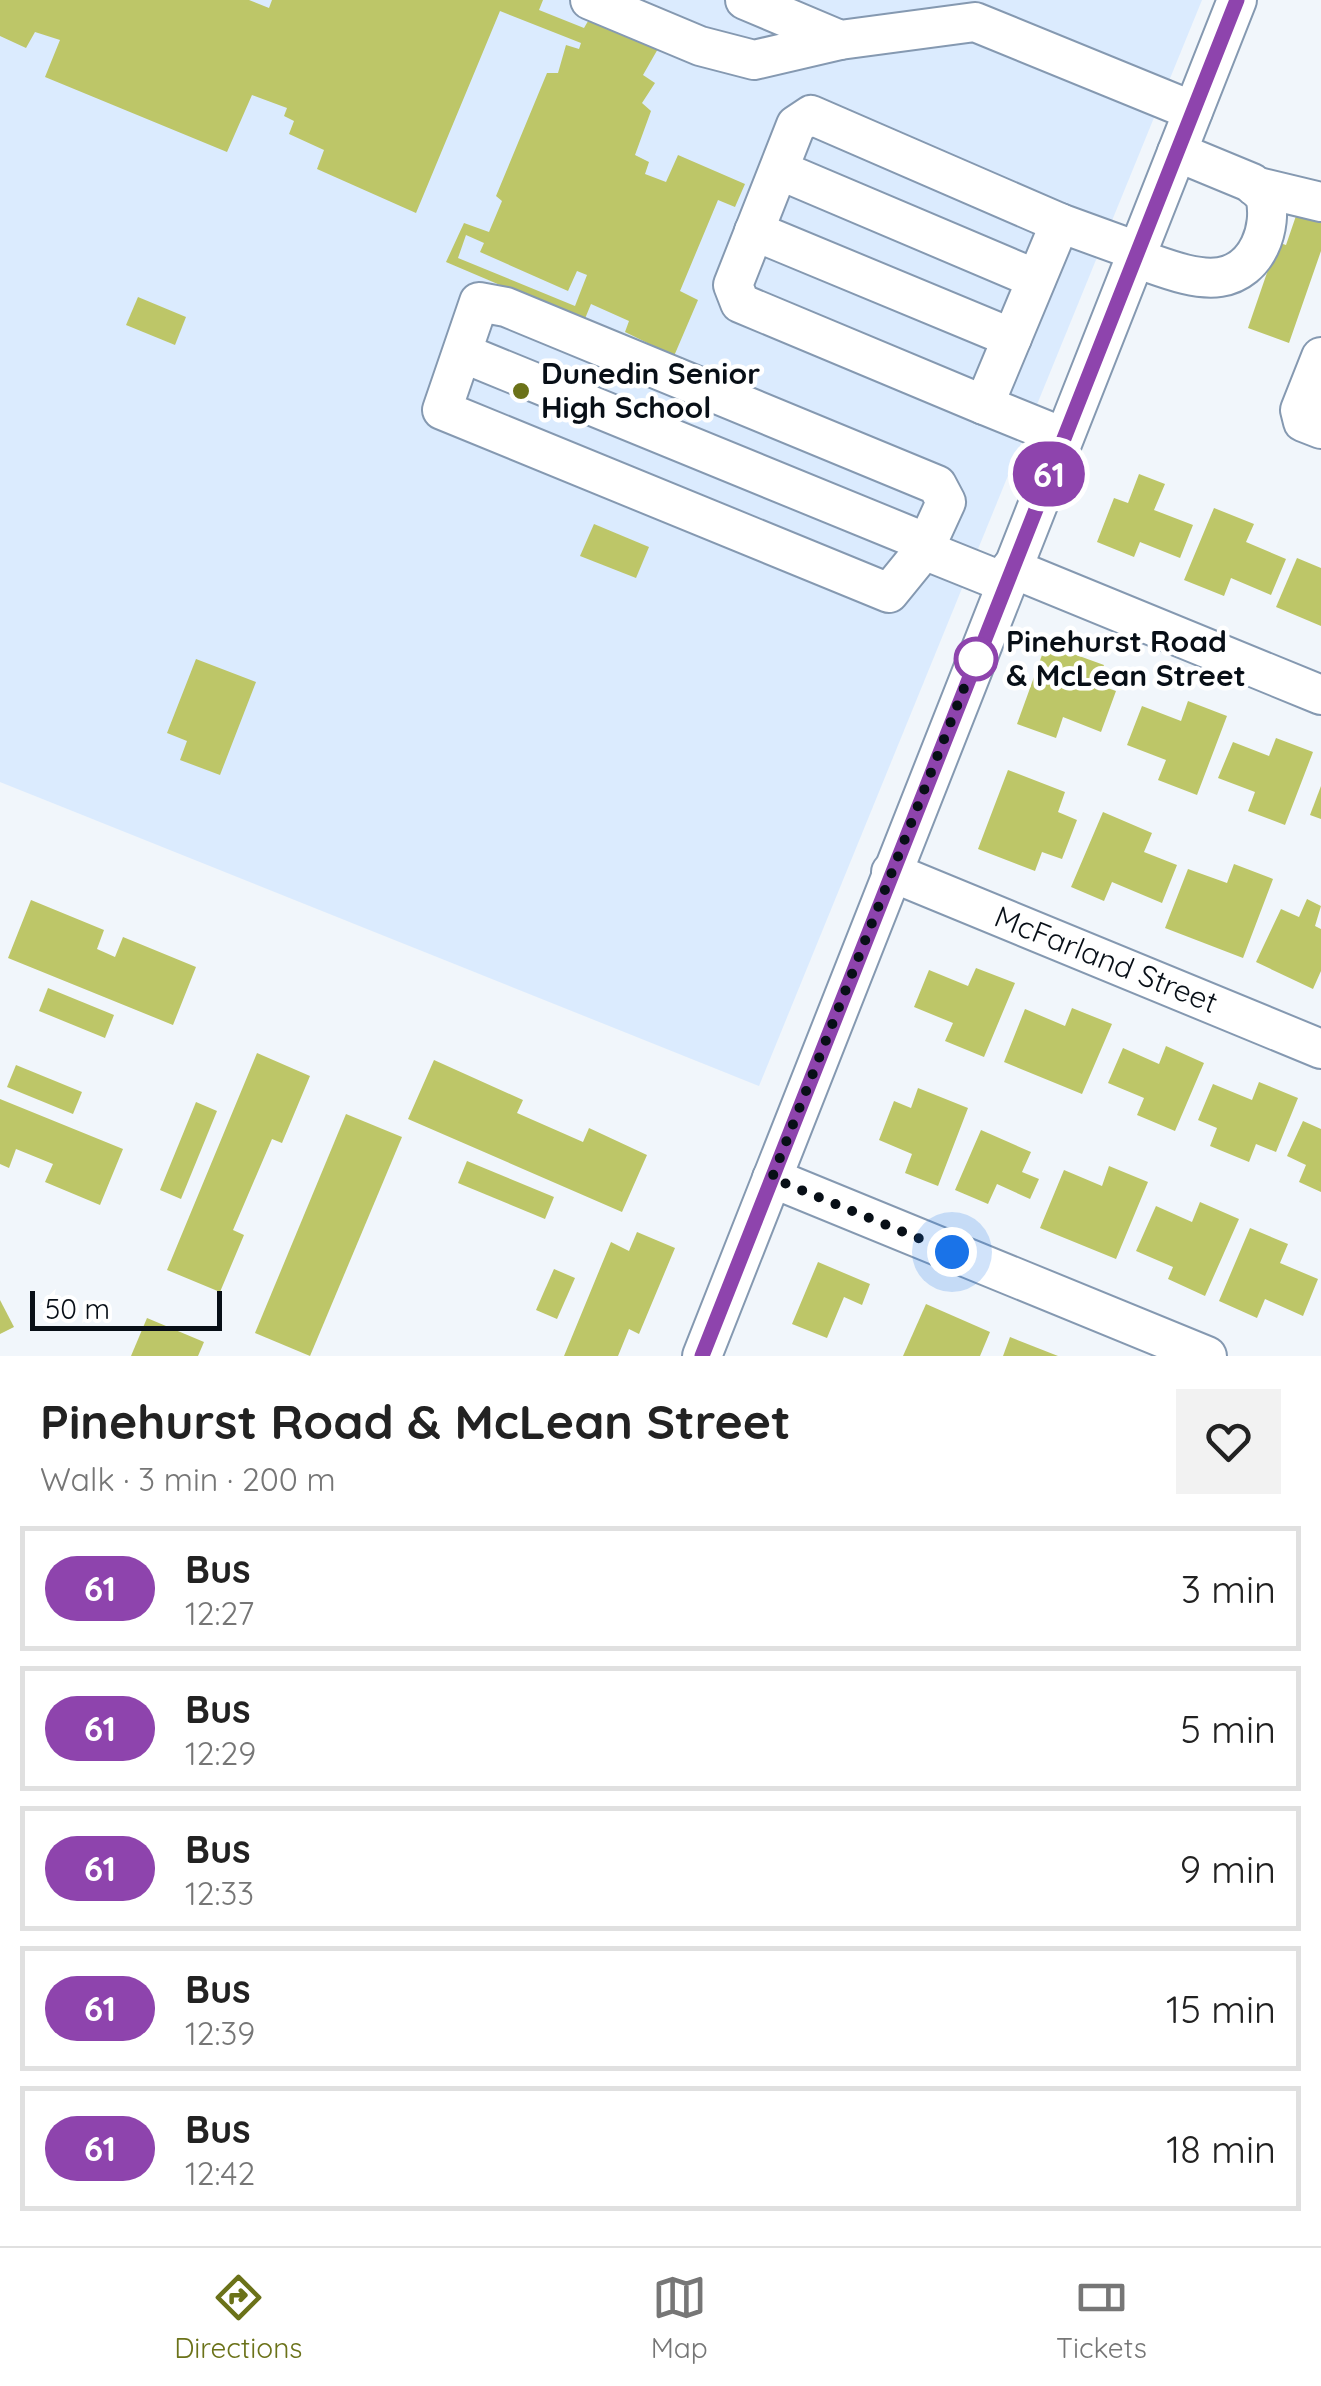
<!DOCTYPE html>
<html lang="en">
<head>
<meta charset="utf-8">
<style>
	body { margin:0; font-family:Quicksand,sans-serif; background:#f2f2f2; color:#222; height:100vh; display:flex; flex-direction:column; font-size:38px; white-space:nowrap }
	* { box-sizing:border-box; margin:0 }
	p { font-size:32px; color:#767676 }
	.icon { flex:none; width:55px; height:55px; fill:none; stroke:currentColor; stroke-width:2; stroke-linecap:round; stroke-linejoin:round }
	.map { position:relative; height:1356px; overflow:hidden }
	.drawer { display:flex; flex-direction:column; background:#fff; flex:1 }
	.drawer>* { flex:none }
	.badge { padding:0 20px; border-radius:32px; font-size:35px; line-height:65px }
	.scale { position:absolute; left:30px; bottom:25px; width:192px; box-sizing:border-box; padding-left:10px; border:5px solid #080f17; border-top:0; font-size:28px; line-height:35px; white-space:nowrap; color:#080f17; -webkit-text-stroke:8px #fff; paint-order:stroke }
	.you { position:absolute; width:50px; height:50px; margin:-25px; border:8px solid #fff; border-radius:50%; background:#1a73e8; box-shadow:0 0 0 15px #1a73e833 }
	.map>.badge { position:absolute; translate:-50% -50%; box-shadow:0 0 0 5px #fff }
	.round { display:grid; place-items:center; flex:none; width:105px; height:105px; border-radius:0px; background:#f2f2f2 }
	.headline { display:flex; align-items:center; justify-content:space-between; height:170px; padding:0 40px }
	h1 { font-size:48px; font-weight:700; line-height:75px }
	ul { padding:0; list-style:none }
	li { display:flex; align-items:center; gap:30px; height:125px; margin:0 20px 15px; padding:0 20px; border:5px solid #e0e0e0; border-radius:0px }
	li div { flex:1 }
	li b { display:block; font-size:38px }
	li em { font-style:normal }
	li .badge { min-width:110px; font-weight:700; text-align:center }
	.tabs { display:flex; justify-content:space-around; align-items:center; height:140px; border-top:2px solid #e0e0e0; background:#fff; font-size:28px; color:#767676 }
	.tabs a { display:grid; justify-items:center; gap:5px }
	.tabs .active { color:#6b7219 }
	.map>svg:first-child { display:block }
	.built { fill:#dbebfe }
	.building { fill:#bdc668; fill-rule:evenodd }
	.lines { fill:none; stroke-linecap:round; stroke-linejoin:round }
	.minor-casing { stroke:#8599b1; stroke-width:42 }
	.minor { stroke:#fff; stroke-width:38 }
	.line-casing { stroke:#fff; stroke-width:22 }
	.line { stroke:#8e44ad; stroke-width:15 }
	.walk { stroke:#080f17; stroke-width:10; stroke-dasharray:0 18 }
	.poi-dot { fill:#6b7219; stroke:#fff; stroke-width:4 }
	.stop-dot { fill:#fff; stroke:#8e44ad; stroke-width:5 }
	.labels { text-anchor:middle; stroke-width:9; stroke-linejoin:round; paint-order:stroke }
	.poi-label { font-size:30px; font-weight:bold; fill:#080f17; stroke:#fff; text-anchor:start }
	.stop-label { font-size:30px; font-weight:bold; fill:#080f17; stroke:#fff; text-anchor:start }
	.street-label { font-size:30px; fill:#080f17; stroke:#fff }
</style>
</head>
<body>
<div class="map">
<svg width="1321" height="1356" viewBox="0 0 1321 1356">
	<rect width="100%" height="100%" fill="#f1f6fb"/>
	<polygon class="built" points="0,0 1202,0 759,1086 0,782"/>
	<g class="building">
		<path d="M0,0H249L269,8L272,0H543L539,10L584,28L591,16L659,47L643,75L655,83L642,103L651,111L635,155L649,162L645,174L666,182L678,155L745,184L735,207L718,200L680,291L698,300L674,356L625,332L629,321L591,304L584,321L446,262L464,223L489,232L502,201L496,196L547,73H558L566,45L579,49L581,43L500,11L416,213L317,169L324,150L289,134L294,121L284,116L287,108L252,95L227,152L45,77L60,40L35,32L26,48L0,36ZM466,235L484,243L480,252L568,291L577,271L587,275L575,306L458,258Z"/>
		<polygon points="1298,210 1321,219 1321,251 1289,343 1248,328 1270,264 1268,239 1286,245"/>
		<polygon points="138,297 186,317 175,345 126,325"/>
		<polygon points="1139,474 1165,484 1154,510 1193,525 1180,558 1140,542 1134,557 1097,542 1114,498 1128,503"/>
		<polygon points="1214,508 1254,524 1246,542 1286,559 1271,595 1231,578 1224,596 1184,580"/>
		<polygon points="594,524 649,547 636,578 580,556"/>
		<polygon points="1297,558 1321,568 1321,626 1276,607"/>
		<polygon points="1046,644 1104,665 1096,684 1116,691 1101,732 1063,717 1056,738 1017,724"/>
		<polygon points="196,659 256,682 220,775 180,760 187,741 167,733"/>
		<polygon points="1188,701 1227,716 1197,795 1158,780 1166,760 1127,745 1142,706 1181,721"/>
		<polygon points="1276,738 1313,752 1285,825 1248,811 1255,792 1218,778 1233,742 1269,756"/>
		<polygon points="1008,770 1065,792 1058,812 1077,820 1062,859 1042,852 1035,871 978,849"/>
		<polygon points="1321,786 1321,819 1310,815"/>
		<polygon points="1103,812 1152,833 1144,852 1177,865 1162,903 1112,882 1104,901 1071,887"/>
		<polygon points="1234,864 1273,879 1243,958 1165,928 1188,869 1227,883"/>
		<polygon points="1307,899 1321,906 1315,926 1321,929 1321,971 1313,989 1256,962 1281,909 1299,917"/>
		<polygon points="31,900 104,930 97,949 115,957 123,937 196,967 173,1025 8,958"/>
		<polygon points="976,968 1015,983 984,1057 945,1041 953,1023 914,1007 929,970 968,986"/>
		<polygon points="48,988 114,1015 105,1038 39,1011"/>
		<polygon points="1072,1008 1112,1024 1082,1094 1004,1062 1025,1009 1065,1026"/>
		<polygon points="1166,1046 1204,1063 1175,1131 1137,1115 1144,1098 1108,1083 1123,1048 1159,1064"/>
		<polygon points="257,1053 310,1076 282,1143 272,1139 233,1230 244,1235 220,1292 167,1270"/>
		<polygon points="434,1060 523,1100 517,1113 583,1142 589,1128 647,1155 622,1212 408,1119"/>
		<polygon points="16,1065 82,1092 73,1114 7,1087"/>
		<polygon points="1259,1082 1298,1098 1276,1152 1256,1144 1249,1162 1210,1146 1217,1128 1198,1120 1213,1084 1252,1100"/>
		<polygon points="918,1088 968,1108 938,1186 905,1173 912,1154 879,1140 894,1101 911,1108"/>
		<polygon points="0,1099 123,1149 100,1205 45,1182 53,1164 16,1149 9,1168 0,1164"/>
		<polygon points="196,1102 217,1111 181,1199 160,1190"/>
		<polygon points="346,1114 402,1137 310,1356 255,1333"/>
		<polygon points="1303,1121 1321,1129 1321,1192 1299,1182 1306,1165 1287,1156"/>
		<polygon points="981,1130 1031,1152 1022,1172 1039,1179 1030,1199 997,1184 988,1204 955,1190"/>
		<polygon points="467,1161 554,1197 545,1219 458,1183"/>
		<polygon points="1109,1166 1148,1182 1116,1259 1040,1228 1064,1170 1102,1186"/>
		<polygon points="1200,1202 1239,1219 1205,1296 1168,1279 1173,1267 1136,1251 1156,1206 1192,1222"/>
		<polygon points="1250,1228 1288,1244 1280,1263 1318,1279 1303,1316 1265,1299 1257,1318 1219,1301"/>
		<polygon points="637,1232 675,1248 639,1334 629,1329 618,1356 564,1356 611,1242 629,1251"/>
		<polygon points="818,1262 870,1284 862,1305 844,1297 827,1338 792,1324"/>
		<polygon points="554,1269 575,1278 557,1319 536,1310"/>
		<polygon points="0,1300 14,1327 0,1334"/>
		<polygon points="926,1304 990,1332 980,1356 903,1356"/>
		<polygon points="147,1318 204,1342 198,1356 131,1356"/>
		<polygon points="1010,1337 1058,1356 1003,1356"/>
	</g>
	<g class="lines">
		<defs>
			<g id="minor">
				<polyline points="590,0 700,46 754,60 840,40"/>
				<polyline points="745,0 840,40 975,22 1193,111"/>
				<polyline points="779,170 1036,279"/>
				<polyline points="1254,186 1321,202"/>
				<polyline points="754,231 1012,338"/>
				<path d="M1135,258C1160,266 1193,281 1220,277C1258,271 1273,227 1265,196L1252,183L1177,152"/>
				<polygon points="479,302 506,307 937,485 946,502 924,550 889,593 442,410"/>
				<polyline points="465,354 910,536 924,550 1006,583"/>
				<polyline points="1321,357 1300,410 1303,422 1321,429"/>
				<polyline points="984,405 740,303 733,285 796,125 811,115 1060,223"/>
				<polyline points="1063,437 984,405 1060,223 1137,251"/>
				<polyline points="1011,568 1321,695"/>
				<polyline points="891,872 1321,1049"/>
				<polyline points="772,1178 1207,1356"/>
				<polyline points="702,1356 1237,0"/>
			</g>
		</defs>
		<use href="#minor" class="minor-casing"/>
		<use href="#minor" class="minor"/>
	</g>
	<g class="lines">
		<defs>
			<polyline id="line" points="702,1356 1237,0"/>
		</defs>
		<use href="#line" class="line-casing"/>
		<use href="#line" class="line"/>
		<polyline class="walk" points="952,1252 772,1178 977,655 976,659"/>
	</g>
	<circle class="poi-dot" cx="521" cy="391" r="10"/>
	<circle class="stop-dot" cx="976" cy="659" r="20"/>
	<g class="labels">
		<g class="poi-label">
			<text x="541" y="384">Dunedin Senior<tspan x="541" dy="34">High School</tspan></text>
		</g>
		<g class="stop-label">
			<text x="1006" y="652">Pinehurst Road<tspan x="1006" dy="34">&amp; McLean Street</tspan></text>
		</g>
		<g class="street-label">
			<text transform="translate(1106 960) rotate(22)" y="10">McFarland Street</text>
		</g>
	</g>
</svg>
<div class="scale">50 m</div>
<div class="you" style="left:952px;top:1252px"></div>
<b class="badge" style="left:1049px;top:474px;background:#8e44ad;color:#fff">61</b>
</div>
<section class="drawer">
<div class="headline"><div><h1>Pinehurst Road &amp; McLean Street</h1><p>Walk · 3 min · 200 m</p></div><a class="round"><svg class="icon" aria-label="heart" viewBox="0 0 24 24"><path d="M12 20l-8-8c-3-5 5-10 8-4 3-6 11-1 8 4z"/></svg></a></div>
<ul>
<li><span class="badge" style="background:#8e44ad;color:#fff">61</span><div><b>Bus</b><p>12:27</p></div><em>3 min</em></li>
<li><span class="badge" style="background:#8e44ad;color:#fff">61</span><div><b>Bus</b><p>12:29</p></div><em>5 min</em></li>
<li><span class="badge" style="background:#8e44ad;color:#fff">61</span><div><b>Bus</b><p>12:33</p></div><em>9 min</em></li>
<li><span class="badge" style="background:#8e44ad;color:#fff">61</span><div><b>Bus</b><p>12:39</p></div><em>15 min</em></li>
<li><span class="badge" style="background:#8e44ad;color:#fff">61</span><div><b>Bus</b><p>12:42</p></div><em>18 min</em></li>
</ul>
</section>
<nav class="tabs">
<a class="active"><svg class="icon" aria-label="directions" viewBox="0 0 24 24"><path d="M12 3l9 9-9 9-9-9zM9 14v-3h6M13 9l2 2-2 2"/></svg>Directions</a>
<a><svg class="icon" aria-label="map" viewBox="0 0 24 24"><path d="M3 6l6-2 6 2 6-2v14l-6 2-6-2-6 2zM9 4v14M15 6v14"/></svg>Map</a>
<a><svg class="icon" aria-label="tickets" viewBox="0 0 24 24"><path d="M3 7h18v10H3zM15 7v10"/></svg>Tickets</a>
</nav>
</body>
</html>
